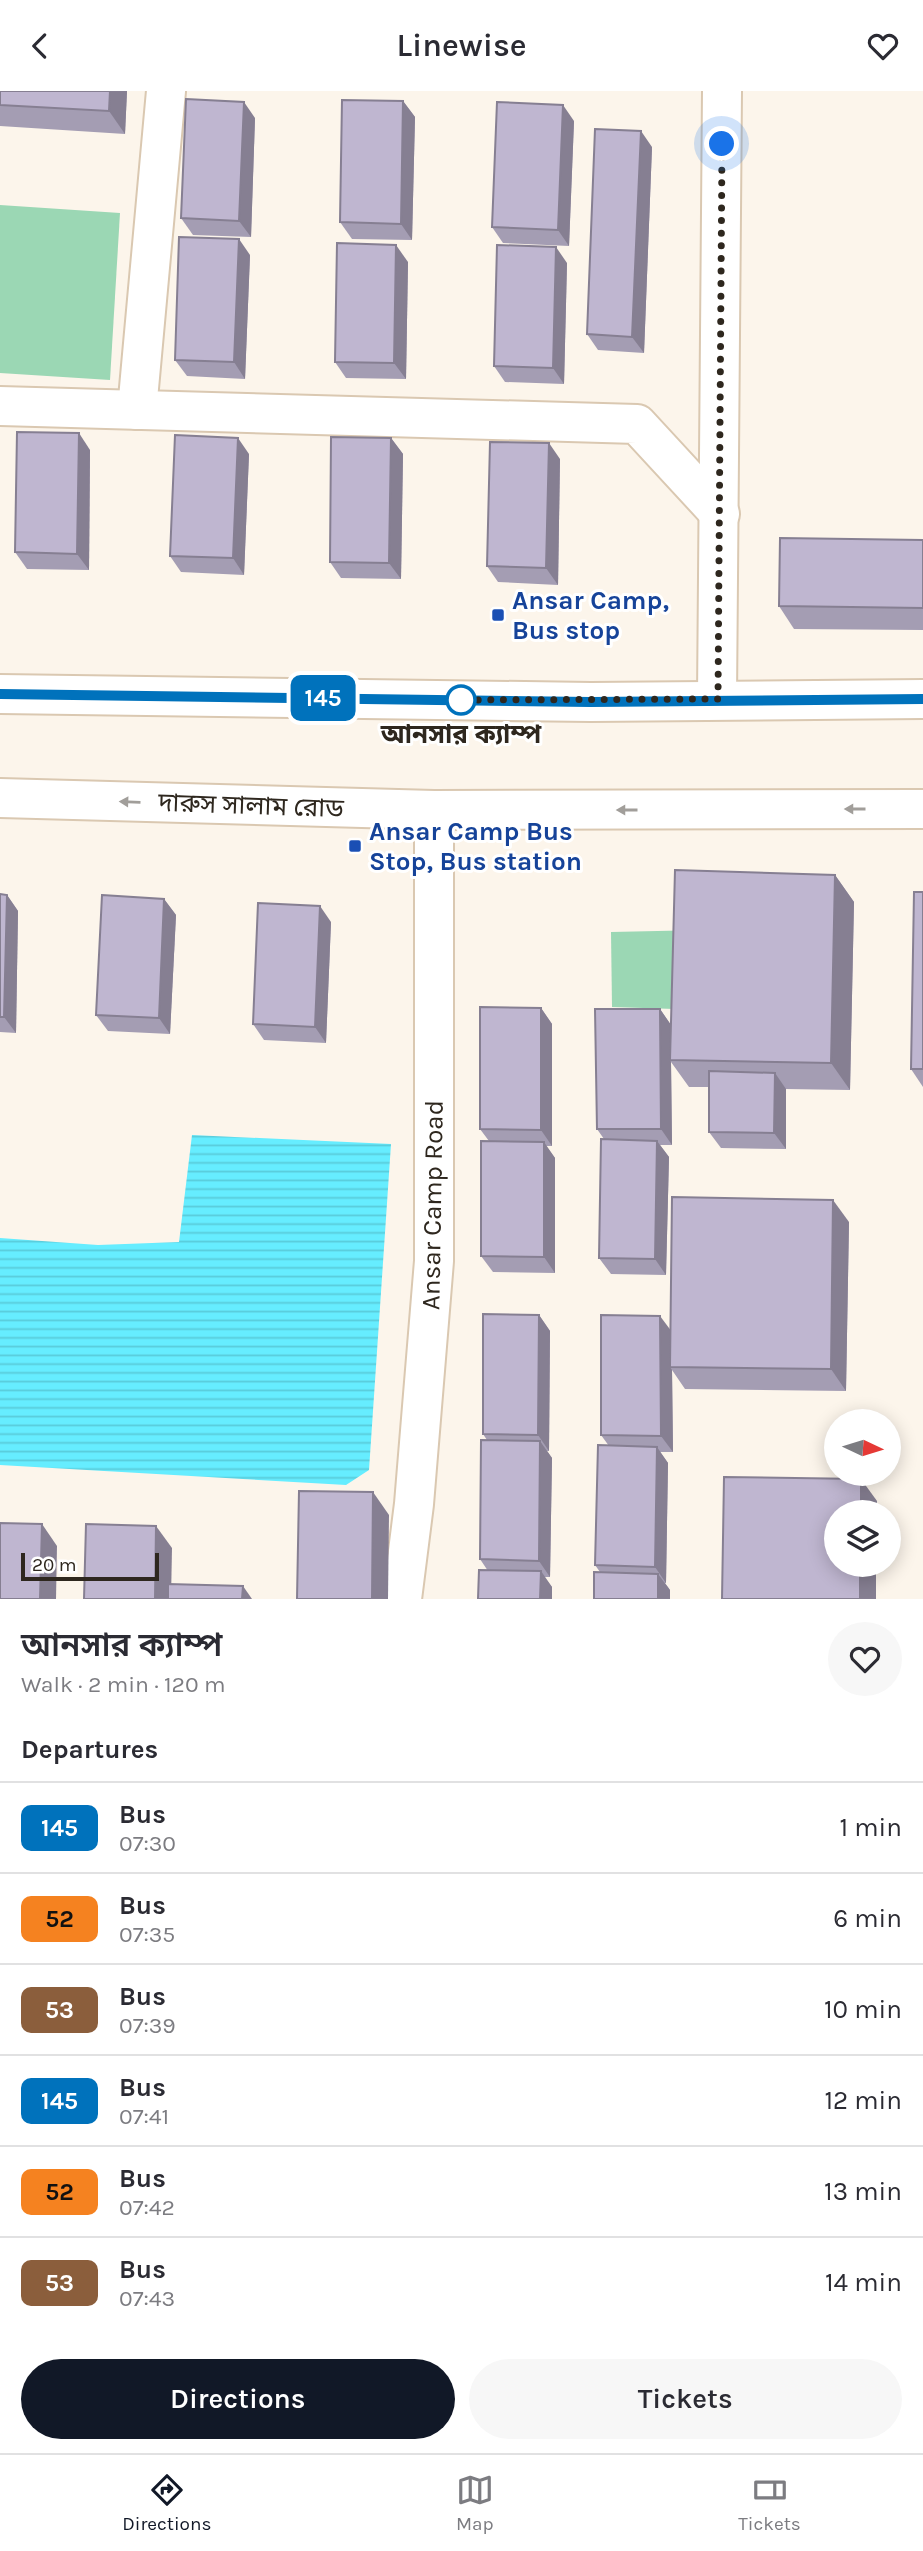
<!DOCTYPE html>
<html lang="en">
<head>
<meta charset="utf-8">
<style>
	body { margin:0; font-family:Karla,"Noto Sans Bengali",sans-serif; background:#f7f7f7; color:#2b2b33; height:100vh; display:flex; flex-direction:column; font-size:26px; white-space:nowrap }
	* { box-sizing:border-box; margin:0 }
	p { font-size:23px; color:#7c7c81 }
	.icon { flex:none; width:38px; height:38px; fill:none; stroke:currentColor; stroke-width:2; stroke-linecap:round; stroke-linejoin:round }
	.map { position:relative; height:1508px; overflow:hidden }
	.panel { display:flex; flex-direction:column; background:#fff; flex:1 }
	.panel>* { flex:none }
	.badge { padding:0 14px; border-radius:10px; font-size:24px; line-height:46px }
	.needle { width:46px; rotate:94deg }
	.tools { position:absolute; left:824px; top:1318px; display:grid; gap:14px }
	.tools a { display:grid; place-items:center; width:77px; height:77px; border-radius:50%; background:#fff; box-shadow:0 4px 18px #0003; font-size:35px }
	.scale { position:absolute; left:21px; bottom:18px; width:138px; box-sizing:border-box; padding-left:7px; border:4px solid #2e271e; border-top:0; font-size:19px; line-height:24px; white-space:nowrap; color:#2e271e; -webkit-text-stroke:5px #fff; paint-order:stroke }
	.you { position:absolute; width:35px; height:35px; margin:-18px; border:5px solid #fff; border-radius:50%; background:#1a73e8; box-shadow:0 0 0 10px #1a73e833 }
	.map>.badge { position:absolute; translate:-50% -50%; box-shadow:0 0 0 4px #fff }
	h2 { padding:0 21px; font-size:26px; line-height:63px }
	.round { display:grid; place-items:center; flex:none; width:74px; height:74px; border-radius:37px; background:#f7f7f7 }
	.headline { display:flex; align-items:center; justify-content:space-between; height:119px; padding:0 21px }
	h1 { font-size:33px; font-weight:600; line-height:52px }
	.cta { display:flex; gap:14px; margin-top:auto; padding:14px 21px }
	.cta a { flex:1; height:80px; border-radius:42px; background:#111827; color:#fff; font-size:28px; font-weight:600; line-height:80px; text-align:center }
	.cta a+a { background:#f7f7f7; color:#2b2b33 }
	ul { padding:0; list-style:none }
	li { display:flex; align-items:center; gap:21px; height:91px; padding:0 21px; border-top:2px solid #e1e1e2 }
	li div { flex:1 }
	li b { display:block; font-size:26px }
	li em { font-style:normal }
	li .badge { min-width:77px; font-weight:700; text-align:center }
	header { display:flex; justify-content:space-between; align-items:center; height:91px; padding:0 21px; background:#fff; font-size:32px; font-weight:600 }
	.tab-bar { display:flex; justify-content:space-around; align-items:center; height:98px; border-top:2px solid #e1e1e2; background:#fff; font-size:19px; color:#7c7c81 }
	.tab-bar a { display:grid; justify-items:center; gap:4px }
	.tab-bar .on { color:#111827 }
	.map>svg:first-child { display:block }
	.green { fill:#9bd7b4 }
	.water { fill:url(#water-rules) }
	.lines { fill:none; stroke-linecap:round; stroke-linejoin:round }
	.minor-casing { stroke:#dac8b1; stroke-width:42 }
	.major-casing { stroke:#dac8b1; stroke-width:42 }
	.minor { stroke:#fff; stroke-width:38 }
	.major { stroke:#fff; stroke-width:38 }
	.wall { fill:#a49db3 }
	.shaded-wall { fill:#867f92 }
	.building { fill:#bfb6d0; stroke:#867f92; stroke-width:2 }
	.oneway { fill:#a19e9a }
	.line-casing { stroke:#fff; stroke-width:16 }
	.line { stroke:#0072bc; stroke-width:10 }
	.walk { stroke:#2e271e; stroke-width:7; stroke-dasharray:0 12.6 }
	.transit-dot { fill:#1a4fb4; stroke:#fff; stroke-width:2.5 }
	.stop-dot { fill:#fff; stroke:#0072bc; stroke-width:3.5 }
	.labels { text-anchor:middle; stroke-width:6; stroke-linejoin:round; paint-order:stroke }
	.transit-label { font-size:26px; font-weight:bold; fill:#164399; stroke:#fff; text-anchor:start }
	.stop-label { font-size:26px; font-weight:bold; fill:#2e271e; stroke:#fff }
	.street-label { font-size:26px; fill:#2e271e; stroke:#fff }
</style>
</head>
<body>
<header><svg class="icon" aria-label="back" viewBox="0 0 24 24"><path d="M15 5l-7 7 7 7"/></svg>Linewise<svg class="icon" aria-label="heart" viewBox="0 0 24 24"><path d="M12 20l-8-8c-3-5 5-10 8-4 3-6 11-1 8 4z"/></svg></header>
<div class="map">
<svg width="923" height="1508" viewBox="0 0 923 1508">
	<defs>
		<pattern id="water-rules" width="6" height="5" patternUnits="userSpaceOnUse" patternTransform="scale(1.75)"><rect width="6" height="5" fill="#66edff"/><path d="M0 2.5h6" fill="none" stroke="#59cbda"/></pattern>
	</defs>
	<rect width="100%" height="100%" fill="#fcf5eb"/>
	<g class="green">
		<polygon points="0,114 120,122 110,289 0,282"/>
		<polygon points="704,839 706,919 612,916 611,841"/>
	</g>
	<polygon class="water" points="192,1044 391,1053 369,1379 346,1394 0,1374 0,1147 98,1154 179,1151"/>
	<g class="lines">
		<defs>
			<g id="minor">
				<polyline points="0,315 637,333 720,423"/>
				<polyline points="137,319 166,0"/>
				<polyline points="717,608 722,0"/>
				<polyline points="402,1508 414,1413 434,1170 434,719"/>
			</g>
			<g id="major">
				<polyline points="0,603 591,611 923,608"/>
				<polyline points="0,707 434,719 923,718"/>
			</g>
		</defs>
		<use href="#minor" class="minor-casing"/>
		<use href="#major" class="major-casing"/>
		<use href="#minor" class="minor"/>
		<use href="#major" class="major"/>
	</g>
	<g class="wall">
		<polygon points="0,0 127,0 125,43 0,35"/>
		<polygon points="403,10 415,26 412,149 352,148 340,131"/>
		<polygon points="255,27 251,146 193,144 181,127"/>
		<polygon points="574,30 569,155 503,152 492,136"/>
		<polygon points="652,56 644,262 598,259 587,243"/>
		<polygon points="250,164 245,288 187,285 175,269"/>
		<polygon points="408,171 406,288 346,287 335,271"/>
		<polygon points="567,172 564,293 505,291 494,275"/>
		<polygon points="391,347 403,363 401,488 341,487 330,471"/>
		<polygon points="90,359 89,479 27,478 15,461"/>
		<polygon points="249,363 244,484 181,481 170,465"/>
		<polygon points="560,368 558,494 498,491 487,475"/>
		<polygon points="923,449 923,539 794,538 779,515"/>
		<polygon points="835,784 854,811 850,999 786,998 786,1058 721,1057 709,1041 709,996 689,996 671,971 672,1054 660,1054 669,1066 666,1184 611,1183 599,1167 604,1048 597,1038 660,918 671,934"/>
		<polygon points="923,801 923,996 911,978"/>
		<polygon points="0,803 7,804 18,820 16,942 0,941"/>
		<polygon points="164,808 176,824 170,943 108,940 96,924"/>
		<polygon points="331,831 326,952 264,949 253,933"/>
		<polygon points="541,917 552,933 552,1055 546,1055 555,1067 555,1182 493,1181 481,1165 489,1050 480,1038"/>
		<polygon points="849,1131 846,1300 685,1298 672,1279 673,1361 660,1361 668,1372 666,1492 665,1492 670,1499 600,1481 595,1474 609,1355 601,1344 670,1239"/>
		<polygon points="539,1224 550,1240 549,1360 547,1360 552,1367 550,1486 544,1486 552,1496 552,1508 478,1508 488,1480 480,1468 487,1349 483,1343"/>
	</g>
	<g class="shaded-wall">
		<polygon points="110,0 127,0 125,43 109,20"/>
		<polygon points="403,10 415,26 412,149 401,133"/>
		<polygon points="244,11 255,27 251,146 239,130"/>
		<polygon points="563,14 574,30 569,155 558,139"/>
		<polygon points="641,40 652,56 644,262 632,246"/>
		<polygon points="239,148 250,164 245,288 234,271"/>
		<polygon points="396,154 408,171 406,288 394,272"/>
		<polygon points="556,156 567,172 564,293 553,277"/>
		<polygon points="79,342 90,359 89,479 77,463"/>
		<polygon points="238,347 249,363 244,484 233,467"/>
		<polygon points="391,347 403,363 401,488 389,472"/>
		<polygon points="549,352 560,368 558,494 546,477"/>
		<polygon points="835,784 854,811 850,999 831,972"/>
		<polygon points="7,804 18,820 16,942 4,926"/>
		<polygon points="164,808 176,824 170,943 159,927"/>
		<polygon points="320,815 331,831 326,952 315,936"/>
		<polygon points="541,917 552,933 552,1055 541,1039"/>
		<polygon points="660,918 671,934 670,969 671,971 672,1054 661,1038"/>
		<polygon points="775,982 786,998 786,1058 774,1042"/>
		<polygon points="657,1050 669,1066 666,1184 655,1168"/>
		<polygon points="544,1051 555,1067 555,1182 544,1166"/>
		<polygon points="833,1109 849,1131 846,1300 831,1278"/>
		<polygon points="539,1224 550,1240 549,1360 538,1344"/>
		<polygon points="660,1225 672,1241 670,1276 672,1279 673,1361 661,1345"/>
		<polygon points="540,1350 552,1367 550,1486 539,1470"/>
		<polygon points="657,1356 668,1372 666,1492 655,1476"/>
		<polygon points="861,1388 877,1410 877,1421 861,1421"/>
		<polygon points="373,1401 389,1424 388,1508 372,1508"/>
		<polygon points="42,1433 57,1455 56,1508 40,1508"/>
		<polygon points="156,1435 172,1457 171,1508 155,1508"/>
		<rect x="860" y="1474" width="16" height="34"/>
		<polygon points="541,1480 552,1496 552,1508 540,1508"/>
		<polygon points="658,1483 670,1499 670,1508 658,1508"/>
		<polygon points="243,1495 252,1508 242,1508"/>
	</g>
	<g class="building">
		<polygon points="0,0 110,0 109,20 0,14"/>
		<polygon points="186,8 244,11 239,130 181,127"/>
		<polygon points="342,9 403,10 401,133 340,131"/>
		<polygon points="497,11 563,14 558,139 492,136"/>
		<polygon points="595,38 641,40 632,246 587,243"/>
		<polygon points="179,146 239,148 234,271 175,269"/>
		<polygon points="337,152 396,154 394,272 335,271"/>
		<polygon points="497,154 556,156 553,277 494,275"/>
		<polygon points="17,341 79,342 77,463 15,461"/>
		<polygon points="175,344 238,347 233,467 170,465"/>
		<polygon points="331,346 391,347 389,472 330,471"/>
		<polygon points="490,351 549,352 546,477 487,475"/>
		<polygon points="780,447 923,449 923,517 779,515"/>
		<polygon points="675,779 835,784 831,972 670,969"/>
		<polygon points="914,801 923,801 923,978 911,978"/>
		<polygon points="0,803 7,804 4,926 0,926"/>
		<polygon points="102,804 164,808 159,927 96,924"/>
		<polygon points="258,812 320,815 315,936 253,933"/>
		<polygon points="480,916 541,917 541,1039 480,1038"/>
		<polygon points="595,918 660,918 661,1038 597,1038"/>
		<polygon points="709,980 775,982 774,1042 709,1041"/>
		<polygon points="601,1048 657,1050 655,1168 599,1167"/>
		<polygon points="481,1050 544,1051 544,1166 481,1165"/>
		<polygon points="672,1106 833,1109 831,1278 670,1276"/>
		<polygon points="483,1223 539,1224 538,1344 483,1343"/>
		<polygon points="601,1224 660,1225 661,1345 601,1344"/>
		<polygon points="481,1349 540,1350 539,1470 480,1468"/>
		<polygon points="598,1354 657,1356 655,1476 595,1474"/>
		<polygon points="724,1386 861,1388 861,1421 836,1421 836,1474 860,1474 860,1508 722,1508"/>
		<polygon points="299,1400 373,1401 372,1508 297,1508"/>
		<polygon points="0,1432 42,1433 40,1508 0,1508"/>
		<polygon points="86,1433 156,1435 155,1508 84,1508"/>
		<polygon points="479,1479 541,1480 540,1508 478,1508"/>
		<polygon points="594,1481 658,1483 658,1508 594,1508"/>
		<polygon points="168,1493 243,1495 242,1508 168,1508"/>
	</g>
	<defs><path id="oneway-solid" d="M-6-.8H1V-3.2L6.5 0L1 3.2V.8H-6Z" transform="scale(1.75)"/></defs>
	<g class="oneway">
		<use href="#oneway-solid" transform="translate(130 711) rotate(-178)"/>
		<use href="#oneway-solid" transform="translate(855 718) rotate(180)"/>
		<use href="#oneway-solid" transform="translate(627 719) rotate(180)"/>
	</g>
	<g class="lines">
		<defs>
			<polyline id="line" points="0,603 591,611 923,608"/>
		</defs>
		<use href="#line" class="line-casing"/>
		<use href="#line" class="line"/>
		<polyline class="walk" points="461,609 457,609 718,608 722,53"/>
	</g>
	<g class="transit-dot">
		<rect x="491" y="517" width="14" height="14" rx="3.5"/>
		<rect x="348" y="748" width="14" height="14" rx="3.5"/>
	</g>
	<circle class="stop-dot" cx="461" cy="609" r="14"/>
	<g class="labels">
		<g class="transit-label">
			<text x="512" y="518">Ansar Camp,<tspan x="512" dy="30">Bus stop</tspan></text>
			<text x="369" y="749">Ansar Camp Bus<tspan x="369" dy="30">Stop, Bus station</tspan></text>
		</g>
		<g class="stop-label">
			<text x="461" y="652">আনসার ক্যাম্প</text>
		</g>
		<g class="street-label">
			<text transform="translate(251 714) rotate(2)" y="9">দারুস সালাম রোড</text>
			<text transform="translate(432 1114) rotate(-89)" y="9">Ansar Camp Road</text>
		</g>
	</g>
</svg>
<div class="tools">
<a><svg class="needle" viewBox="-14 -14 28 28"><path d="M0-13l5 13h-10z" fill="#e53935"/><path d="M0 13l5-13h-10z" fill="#7c7c81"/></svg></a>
<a><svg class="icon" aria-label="layers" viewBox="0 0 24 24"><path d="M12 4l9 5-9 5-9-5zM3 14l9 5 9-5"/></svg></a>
</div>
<div class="scale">20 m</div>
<div class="you" style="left:722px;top:53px"></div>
<b class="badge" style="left:323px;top:607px;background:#0072bc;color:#fff">145</b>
</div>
<section class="panel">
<div class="headline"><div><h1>আনসার ক্যাম্প</h1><p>Walk · 2 min · 120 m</p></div><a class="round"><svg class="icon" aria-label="heart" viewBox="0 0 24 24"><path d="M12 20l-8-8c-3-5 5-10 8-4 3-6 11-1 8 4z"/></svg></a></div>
<h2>Departures</h2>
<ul>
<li><span class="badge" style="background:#0072bc;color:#fff">145</span><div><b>Bus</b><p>07:30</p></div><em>1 min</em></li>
<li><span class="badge" style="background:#f58220;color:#111">52</span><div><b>Bus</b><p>07:35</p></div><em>6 min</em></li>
<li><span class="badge" style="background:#8b5e3c;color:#fff">53</span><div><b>Bus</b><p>07:39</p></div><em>10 min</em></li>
<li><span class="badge" style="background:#0072bc;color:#fff">145</span><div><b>Bus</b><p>07:41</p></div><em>12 min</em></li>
<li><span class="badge" style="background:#f58220;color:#111">52</span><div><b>Bus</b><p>07:42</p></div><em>13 min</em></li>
<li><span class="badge" style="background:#8b5e3c;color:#fff">53</span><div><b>Bus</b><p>07:43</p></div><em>14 min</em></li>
</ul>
<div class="cta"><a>Directions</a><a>Tickets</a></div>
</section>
<nav class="tab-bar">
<a class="on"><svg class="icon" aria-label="directions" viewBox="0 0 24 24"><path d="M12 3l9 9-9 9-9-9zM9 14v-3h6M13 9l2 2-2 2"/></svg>Directions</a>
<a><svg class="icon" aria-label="map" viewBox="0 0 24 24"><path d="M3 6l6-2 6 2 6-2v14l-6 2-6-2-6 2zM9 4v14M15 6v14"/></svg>Map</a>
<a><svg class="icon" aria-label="tickets" viewBox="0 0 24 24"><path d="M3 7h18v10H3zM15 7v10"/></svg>Tickets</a>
</nav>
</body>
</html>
